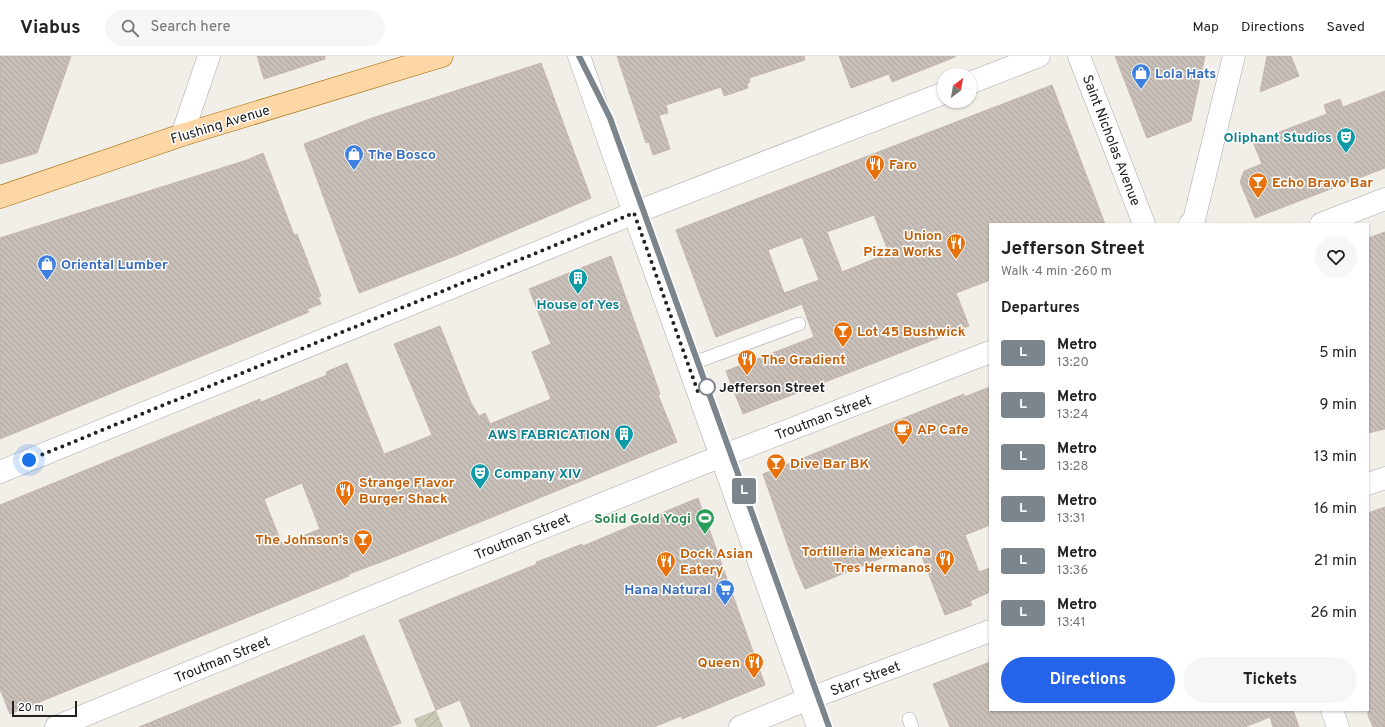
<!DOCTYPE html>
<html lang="en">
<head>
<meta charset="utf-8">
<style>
	body { margin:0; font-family:Overpass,sans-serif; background:#f6f6f6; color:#222; height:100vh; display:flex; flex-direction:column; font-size:15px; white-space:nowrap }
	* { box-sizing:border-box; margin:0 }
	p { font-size:13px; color:#767676 }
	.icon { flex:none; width:22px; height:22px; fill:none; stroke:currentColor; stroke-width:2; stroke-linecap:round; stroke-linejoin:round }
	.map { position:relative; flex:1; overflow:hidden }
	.details { position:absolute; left:989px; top:167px; width:380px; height:488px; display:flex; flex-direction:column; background:#fff; border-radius:0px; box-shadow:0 1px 3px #0004 }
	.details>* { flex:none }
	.badge { padding:0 8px; border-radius:3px; font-size:14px; line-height:26px }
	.needle { width:26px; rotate:31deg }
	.buttons { position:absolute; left:937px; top:12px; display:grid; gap:8px }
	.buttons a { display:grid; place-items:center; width:40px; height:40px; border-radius:50%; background:#fff; box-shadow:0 1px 3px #0004; font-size:20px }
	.scale { position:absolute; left:12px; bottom:10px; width:65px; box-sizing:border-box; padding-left:4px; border:2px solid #222; border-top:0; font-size:11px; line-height:14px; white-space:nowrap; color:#222; -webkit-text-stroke:3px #fff; paint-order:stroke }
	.you { position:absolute; width:20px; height:20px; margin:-10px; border:3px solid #fff; border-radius:50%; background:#1a73e8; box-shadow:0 0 0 6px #1a73e833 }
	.map>.badge { position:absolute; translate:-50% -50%; box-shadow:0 0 0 2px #fff }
	h2 { padding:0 12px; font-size:15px; line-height:36px }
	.round { display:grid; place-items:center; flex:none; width:42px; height:42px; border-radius:21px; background:#f6f6f6 }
	.summary { display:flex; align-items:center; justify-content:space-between; height:68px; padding:0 12px }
	h1 { font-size:19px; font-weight:700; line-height:30px }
	.action { display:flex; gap:8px; margin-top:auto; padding:8px 12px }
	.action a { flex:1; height:46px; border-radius:24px; background:#2563eb; color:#fff; font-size:16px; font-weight:700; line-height:46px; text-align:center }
	.action a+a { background:#f6f6f6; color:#222 }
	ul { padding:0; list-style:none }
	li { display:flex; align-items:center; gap:12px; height:52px; padding:0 12px }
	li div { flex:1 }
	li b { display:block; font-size:15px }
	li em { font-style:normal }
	li .badge { min-width:44px; font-weight:700; text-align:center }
	header { display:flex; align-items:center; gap:24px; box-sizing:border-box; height:56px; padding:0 20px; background:#fff; border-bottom:1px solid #e0e0e0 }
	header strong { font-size:19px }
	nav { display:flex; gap:22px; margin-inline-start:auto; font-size:14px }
	.search { width:280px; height:36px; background:#f6f6f6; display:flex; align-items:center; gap:10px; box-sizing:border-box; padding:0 14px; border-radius:22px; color:#767676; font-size:15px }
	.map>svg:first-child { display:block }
	.construction { fill:url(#construction-furrows) }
	.building { fill:url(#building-back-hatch); stroke:#c4b6ab; fill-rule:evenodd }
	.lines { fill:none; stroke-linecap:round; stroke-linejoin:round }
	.lane-casing { stroke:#a9a9a9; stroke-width:14 }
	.street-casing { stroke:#a9a9a9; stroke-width:23 }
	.primary-casing { stroke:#a06b00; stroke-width:23 }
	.lane { stroke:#fff; stroke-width:13 }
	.street { stroke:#fff; stroke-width:22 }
	.primary { stroke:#fcd6a4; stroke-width:22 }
	.line-casing { stroke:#fff; stroke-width:9 }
	.line { stroke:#7c858c; stroke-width:6 }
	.walk { stroke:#222; stroke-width:4; stroke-dasharray:0 7.2 }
	.stop-dot { fill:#fff; stroke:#7c858c; stroke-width:2 }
	.labels { text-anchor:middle; stroke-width:3; stroke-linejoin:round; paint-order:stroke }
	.shop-label { font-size:14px; font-weight:bold; fill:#366cbe; stroke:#fff; text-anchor:start }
	.street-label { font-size:14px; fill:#222; stroke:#fff }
	.culture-label { font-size:14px; font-weight:bold; fill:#0d838f; stroke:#fff; text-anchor:end }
	.food-label { font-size:14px; font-weight:bold; fill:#c56008; stroke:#fff; text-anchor:start }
	.stop-label { font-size:14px; font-weight:bold; fill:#222; stroke:#fff; text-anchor:start }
	.leisure-label { font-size:14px; font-weight:bold; fill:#27864d; stroke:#fff; text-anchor:end }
</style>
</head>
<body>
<header>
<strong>Viabus</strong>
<div class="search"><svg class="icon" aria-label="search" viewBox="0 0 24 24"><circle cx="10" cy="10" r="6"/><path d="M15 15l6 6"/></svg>Search here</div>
<nav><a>Map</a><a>Directions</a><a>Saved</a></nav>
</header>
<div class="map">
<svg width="1385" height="671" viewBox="0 0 1385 671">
	<defs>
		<pattern id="construction-furrows" width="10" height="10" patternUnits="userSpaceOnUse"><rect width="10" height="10" fill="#c7c7b4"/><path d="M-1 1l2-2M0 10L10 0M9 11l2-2" fill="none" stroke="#abab9a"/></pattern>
		<pattern id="building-back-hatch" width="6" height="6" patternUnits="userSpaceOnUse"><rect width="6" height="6" fill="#c7bfb8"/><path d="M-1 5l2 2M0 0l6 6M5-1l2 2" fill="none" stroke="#aba49e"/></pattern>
	</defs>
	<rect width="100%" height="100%" fill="#f2efe9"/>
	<polygon class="construction" points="436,654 443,671 417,671 414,663"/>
	<g class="building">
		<polygon points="0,0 71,0 37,97 0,108"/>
		<polygon points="257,0 325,0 325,3 264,23"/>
		<polygon points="617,0 804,0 805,4 749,22 750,26 747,28 748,32 724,40 721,31 666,49 668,57 659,59 670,93 653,99 649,86 646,87"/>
		<polygon points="839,0 955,0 955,1 892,26 889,18 851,32"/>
		<polygon points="1115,0 1205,0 1191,65 1147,82"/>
		<polygon points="1267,0 1291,0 1299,20 1260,36"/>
		<polygon points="541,7 591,142 455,200 359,237 304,88 372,62"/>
		<path d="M1052,29L1105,168H990V224L956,237L969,270L743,358L726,315L814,281L802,248L716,281L676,174ZM874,159L889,197L842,216L827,176ZM802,181L819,224L784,237L768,194Z"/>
		<polygon points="1385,35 1385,112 1255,162 1240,126 1244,115 1262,108 1253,86 1327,58 1324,49 1340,43 1343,51"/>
		<polygon points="263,97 294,179 297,178 306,201 321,240 318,241 321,248 307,253 309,256 0,383 0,182 247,104"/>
		<polygon points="1385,176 1385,373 1368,377 1368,182"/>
		<path d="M611,200L660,338L658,339L677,386L394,501L349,518V520L10,658L0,633V449L260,343L261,346L307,327L327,319L326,316L347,307L384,398L400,392L432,379L394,288L440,270L471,347L479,360L485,357L490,368L551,343L532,296L551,288L529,233ZM302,427L320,473L282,488L264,443Z"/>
		<polygon points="990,331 990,469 965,479 979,516 990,512 990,536 970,545 972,549 945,559 917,488 805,533 795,510 763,418 964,338 964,341"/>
		<polygon points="698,442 765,629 682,663 681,660 654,671 471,671 460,644 436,654 399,564 537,508 536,506 550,501 582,488 583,490"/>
		<polygon points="1385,451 1385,671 1373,671 1368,659 1368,457"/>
		<polygon points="364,579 401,667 390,671 139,671"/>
		<polygon points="990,606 990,654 1293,654 1299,671 1273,671 1270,661 1245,671 950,671 933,628"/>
	</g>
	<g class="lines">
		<defs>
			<g id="lane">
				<polyline points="688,309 799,268"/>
				<polyline points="909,663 912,671"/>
			</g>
			<g id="street">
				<polyline points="579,0 634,157 818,671"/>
				<polyline points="1079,0 1144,168"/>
				<polyline points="970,27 1039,0"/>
				<polyline points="182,79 209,0"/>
				<polyline points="1190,168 1194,164 1234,0"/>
				<polyline points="1321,168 1385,143"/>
				<polyline points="0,416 634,157 944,37"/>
				<polyline points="1368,428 1385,422"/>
				<polyline points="1332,654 1338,671"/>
				<polyline points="56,671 443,512 699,409 990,296"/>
				<polyline points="740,671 808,643 990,575"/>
			</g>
			<polyline id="primary" points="0,141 182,79 442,0"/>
		</defs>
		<use href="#lane" class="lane-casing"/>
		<use href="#street" class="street-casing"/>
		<use href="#primary" class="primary-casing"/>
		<use href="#lane" class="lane"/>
		<use href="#street" class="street"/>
		<use href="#primary" class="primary"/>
	</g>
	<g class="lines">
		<defs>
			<polyline id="line" points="579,0 610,62 829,671"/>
		</defs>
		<use href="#line" class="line-casing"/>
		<use href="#line" class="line"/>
		<polyline class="walk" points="29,404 634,157 698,336 707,331"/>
	</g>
	<defs>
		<symbol id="shop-pin" viewBox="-11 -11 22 30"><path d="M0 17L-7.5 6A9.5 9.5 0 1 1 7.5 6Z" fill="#3f7fe0" stroke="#fff"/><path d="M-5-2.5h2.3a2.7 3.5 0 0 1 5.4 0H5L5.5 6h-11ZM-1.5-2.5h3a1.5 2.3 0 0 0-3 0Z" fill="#fff"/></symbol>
		<symbol id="theatre-pin" viewBox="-11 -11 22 30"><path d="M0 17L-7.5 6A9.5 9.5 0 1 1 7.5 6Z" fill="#0f9aa8" stroke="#fff"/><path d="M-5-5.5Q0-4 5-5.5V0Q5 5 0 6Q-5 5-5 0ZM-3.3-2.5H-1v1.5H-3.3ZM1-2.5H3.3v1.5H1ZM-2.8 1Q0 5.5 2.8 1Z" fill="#fff"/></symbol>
		<symbol id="restaurant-pin" viewBox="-11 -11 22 30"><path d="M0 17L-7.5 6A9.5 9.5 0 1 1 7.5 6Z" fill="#e8710a" stroke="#fff"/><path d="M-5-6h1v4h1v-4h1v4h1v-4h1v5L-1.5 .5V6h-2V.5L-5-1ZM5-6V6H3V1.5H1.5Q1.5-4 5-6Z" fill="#fff"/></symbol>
		<symbol id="bar-pin" viewBox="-11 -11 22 30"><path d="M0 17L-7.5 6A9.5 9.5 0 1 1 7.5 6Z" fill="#e8710a" stroke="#fff"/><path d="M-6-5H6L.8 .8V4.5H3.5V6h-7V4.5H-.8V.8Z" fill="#fff"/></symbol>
		<symbol id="building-pin" viewBox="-11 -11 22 30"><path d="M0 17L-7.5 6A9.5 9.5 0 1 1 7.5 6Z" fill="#0f9aa8" stroke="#fff"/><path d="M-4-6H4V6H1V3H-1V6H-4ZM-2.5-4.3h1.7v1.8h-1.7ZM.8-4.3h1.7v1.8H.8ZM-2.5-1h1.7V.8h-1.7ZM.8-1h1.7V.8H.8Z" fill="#fff"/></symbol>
		<symbol id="cafe-pin" viewBox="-11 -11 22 30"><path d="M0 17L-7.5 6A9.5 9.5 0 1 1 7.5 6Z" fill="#e8710a" stroke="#fff"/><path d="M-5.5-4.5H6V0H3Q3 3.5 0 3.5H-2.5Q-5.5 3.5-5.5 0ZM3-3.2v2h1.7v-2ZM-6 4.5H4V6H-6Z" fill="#fff"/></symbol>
		<symbol id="stadium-pin" viewBox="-11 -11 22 30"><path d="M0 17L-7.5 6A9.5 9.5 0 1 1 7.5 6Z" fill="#2e9e5b" stroke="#fff"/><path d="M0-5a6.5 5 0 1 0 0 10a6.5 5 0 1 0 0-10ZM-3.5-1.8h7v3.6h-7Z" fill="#fff"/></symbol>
		<symbol id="supermarket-pin" viewBox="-11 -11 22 30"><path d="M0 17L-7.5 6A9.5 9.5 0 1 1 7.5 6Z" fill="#3f7fe0" stroke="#fff"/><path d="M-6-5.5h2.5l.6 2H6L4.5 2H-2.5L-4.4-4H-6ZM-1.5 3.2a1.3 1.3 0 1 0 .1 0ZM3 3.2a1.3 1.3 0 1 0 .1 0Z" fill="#fff"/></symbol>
	</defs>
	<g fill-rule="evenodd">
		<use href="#shop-pin" x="1130" y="6" width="22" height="30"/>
		<use href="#theatre-pin" x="1335" y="70" width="22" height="30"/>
		<use href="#shop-pin" x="343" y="87" width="22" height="30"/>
		<use href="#restaurant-pin" x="864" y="97" width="22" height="30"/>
		<use href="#bar-pin" x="1247" y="115" width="22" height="30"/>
		<use href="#restaurant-pin" x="945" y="176" width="22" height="30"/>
		<use href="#shop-pin" x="36" y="197" width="22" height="30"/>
		<use href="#building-pin" x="567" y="211" width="22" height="30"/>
		<use href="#bar-pin" x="832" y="264" width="22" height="30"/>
		<use href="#restaurant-pin" x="736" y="292" width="22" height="30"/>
		<use href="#cafe-pin" x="892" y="362" width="22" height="30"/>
		<use href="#building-pin" x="613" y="367" width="22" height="30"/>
		<use href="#bar-pin" x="765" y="396" width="22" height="30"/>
		<use href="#theatre-pin" x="469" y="406" width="22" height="30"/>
		<use href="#restaurant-pin" x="334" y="423" width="22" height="30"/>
		<use href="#stadium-pin" x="694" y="451" width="22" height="30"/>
		<use href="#bar-pin" x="352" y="472" width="22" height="30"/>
		<use href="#restaurant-pin" x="934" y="492" width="22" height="30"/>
		<use href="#restaurant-pin" x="655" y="494" width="22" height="30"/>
		<use href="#supermarket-pin" x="714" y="522" width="22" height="30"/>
		<use href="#restaurant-pin" x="743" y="595" width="22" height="30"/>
	</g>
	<circle class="stop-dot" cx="707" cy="331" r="8"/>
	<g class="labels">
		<g class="shop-label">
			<text x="1155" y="22">Lola Hats</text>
			<text x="368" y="103">The Bosco</text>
			<text x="61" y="213">Oriental Lumber</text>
			<text x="711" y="538" text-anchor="end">Hana Natural</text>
		</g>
		<g class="street-label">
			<text transform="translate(220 68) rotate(-17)" y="5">Flushing Avenue</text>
			<text transform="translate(1112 84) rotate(69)" y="5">Saint Nicholas Avenue</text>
			<text transform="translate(823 361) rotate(-21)" y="5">Troutman Street</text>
			<text transform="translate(522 480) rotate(-22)" y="5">Troutman Street</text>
			<text transform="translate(222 603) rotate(-22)" y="5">Troutman Street</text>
			<text transform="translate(865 622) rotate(-21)" y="5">Starr Street</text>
		</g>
		<g class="culture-label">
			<text x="1332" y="86">Oliphant Studios</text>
			<text x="578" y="253" text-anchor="middle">House of Yes</text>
			<text x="610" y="383">AWS FABRICATION</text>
			<text x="494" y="422" text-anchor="start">Company XIV</text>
		</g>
		<g class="food-label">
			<text x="889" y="113">Faro</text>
			<text x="1272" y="131">Echo Bravo Bar</text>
			<text x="942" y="184" text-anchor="end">Union<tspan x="942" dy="16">Pizza Works</tspan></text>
			<text x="857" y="280">Lot 45 Bushwick</text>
			<text x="761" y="308">The Gradient</text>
			<text x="917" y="378">AP Cafe</text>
			<text x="790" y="412">Dive Bar BK</text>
			<text x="359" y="431">Strange Flavor<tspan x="359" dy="16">Burger Shack</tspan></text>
			<text x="349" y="488" text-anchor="end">The Johnson's</text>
			<text x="931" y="500" text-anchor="end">Tortilleria Mexicana<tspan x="931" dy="16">Tres Hermanos</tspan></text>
			<text x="680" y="502">Dock Asian<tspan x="680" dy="16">Eatery</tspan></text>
			<text x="740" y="611" text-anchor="end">Queen</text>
		</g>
		<g class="stop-label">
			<text x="719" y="336">Jefferson Street</text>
		</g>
		<g class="leisure-label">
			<text x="691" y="467">Solid Gold Yogi</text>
		</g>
	</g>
</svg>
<div class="buttons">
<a><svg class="needle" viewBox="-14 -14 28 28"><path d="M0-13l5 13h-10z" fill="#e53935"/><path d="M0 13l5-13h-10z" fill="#767676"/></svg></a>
</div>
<div class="scale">20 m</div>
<div class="you" style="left:29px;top:404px"></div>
<b class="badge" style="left:744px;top:435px;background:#7c858c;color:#fff">L</b>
<section class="details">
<div class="summary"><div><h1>Jefferson Street</h1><p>Walk · 4 min · 260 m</p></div><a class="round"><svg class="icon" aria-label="heart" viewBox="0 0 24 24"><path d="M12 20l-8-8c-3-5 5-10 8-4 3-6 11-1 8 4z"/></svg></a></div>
<h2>Departures</h2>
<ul>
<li><span class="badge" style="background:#7c858c;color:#fff">L</span><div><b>Metro</b><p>13:20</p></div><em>5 min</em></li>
<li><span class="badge" style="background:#7c858c;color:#fff">L</span><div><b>Metro</b><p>13:24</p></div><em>9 min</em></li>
<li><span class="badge" style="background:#7c858c;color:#fff">L</span><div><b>Metro</b><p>13:28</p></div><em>13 min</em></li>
<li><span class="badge" style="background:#7c858c;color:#fff">L</span><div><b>Metro</b><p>13:31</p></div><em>16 min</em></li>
<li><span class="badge" style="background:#7c858c;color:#fff">L</span><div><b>Metro</b><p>13:36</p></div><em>21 min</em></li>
<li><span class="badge" style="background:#7c858c;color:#fff">L</span><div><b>Metro</b><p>13:41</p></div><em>26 min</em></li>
</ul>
<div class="action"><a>Directions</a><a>Tickets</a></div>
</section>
</div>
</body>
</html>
